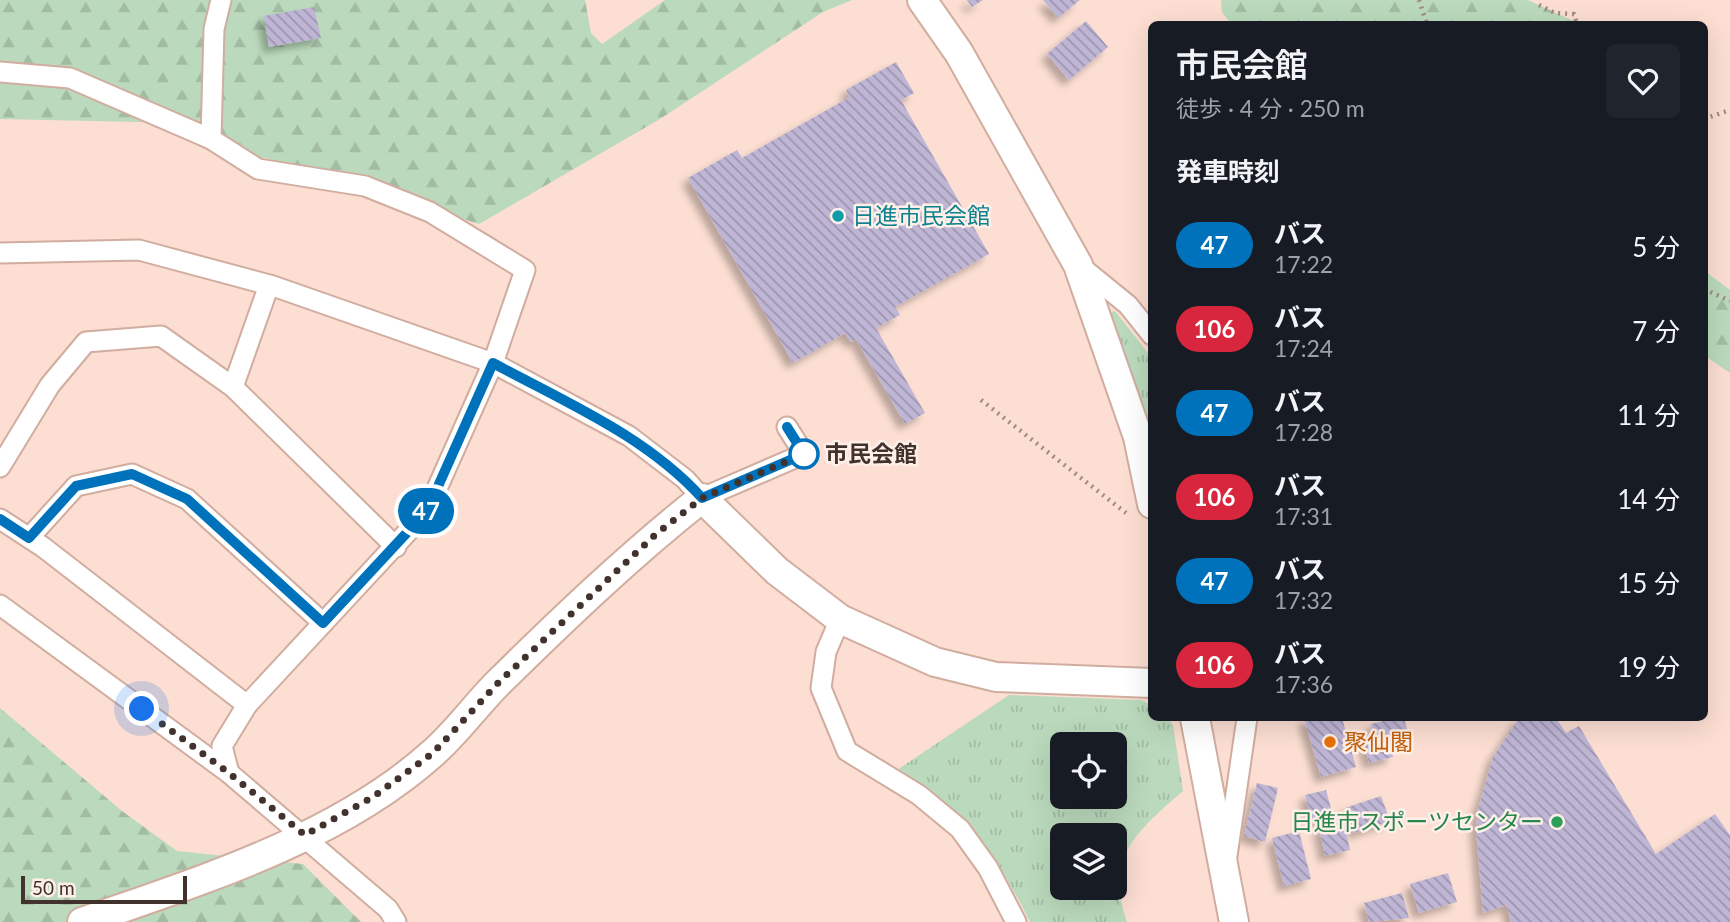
<!DOCTYPE html>
<html lang="ja">
<head>
<meta charset="utf-8">
<style>
	body { margin:0; font-family:Lato,"Noto Sans JP",sans-serif; background:#20242c; color:#f1f3f6; height:100vh; display:flex; flex-direction:column; font-size:26px; white-space:nowrap }
	* { box-sizing:border-box; margin:0 }
	p { font-size:23px; color:#9ea1a6 }
	.icon { flex:none; width:38px; height:38px; fill:none; stroke:currentColor; stroke-width:2; stroke-linecap:round; stroke-linejoin:round }
	.map { position:relative; flex:1; overflow:hidden }
	.panel { position:absolute; left:1148px; top:21px; width:560px; height:700px; display:flex; flex-direction:column; background:#171b24; border-radius:10px; box-shadow:0 7px 28px #0002 }
	.panel>* { flex:none }
	.badge { padding:0 14px; border-radius:23px; font-size:24px; line-height:46px }
	.controls { position:absolute; left:1050px; top:732px; display:grid; gap:14px }
	.controls a { display:grid; place-items:center; width:77px; height:77px; border-radius:10px; background:#171b24; box-shadow:0 7px 28px #0002; font-size:35px }
	.scale { position:absolute; left:21px; bottom:18px; width:166px; box-sizing:border-box; padding-left:7px; border:4px solid #41322d; border-top:0; font-size:19px; line-height:24px; white-space:nowrap; color:#41322d; -webkit-text-stroke:5px #feefe9; paint-order:stroke }
	.you { position:absolute; width:35px; height:35px; margin:-18px; border:5px solid #fff; border-radius:50%; background:#1a73e8; box-shadow:0 0 0 10px #1a73e833 }
	.map>.badge { position:absolute; translate:-50% -50%; box-shadow:0 0 0 4px #fff }
	h2 { padding:0 28px; font-size:26px; line-height:63px }
	.round { display:grid; place-items:center; flex:none; width:74px; height:74px; border-radius:10px; background:#20242c }
	.headline { display:flex; align-items:center; justify-content:space-between; height:119px; padding:0 28px }
	h1 { font-size:33px; font-weight:600; line-height:52px }
	ul { padding:0; list-style:none }
	li { display:flex; align-items:center; gap:21px; height:84px; padding:0 28px }
	li div { flex:1 }
	li b { display:block; font-size:26px }
	li em { font-style:normal }
	li .badge { min-width:77px; font-weight:700; text-align:center }
	.map>svg:first-child { display:block }
	.grass { fill:url(#grass-tufts); fill-rule:evenodd }
	.forest { fill:url(#forest-firs) }
	.building { fill:url(#building-back-hatch); filter:url(#shadow) }
	.lines { fill:none; stroke-linecap:round; stroke-linejoin:round }
	.street-casing { stroke:#d0ad9f; stroke-width:23 }
	.secondary-casing { stroke:#d0ad9f; stroke-width:32 }
	.path { stroke:#a18a82; stroke-width:4.5; stroke-dasharray:2 5; stroke-linecap:butt }
	.street { stroke:#fff; stroke-width:19 }
	.secondary { stroke:#fff; stroke-width:28 }
	.line-casing { stroke:#fff; stroke-width:16 }
	.line { stroke:#0072bc; stroke-width:10 }
	.walk { stroke:#41322d; stroke-width:7; stroke-dasharray:0 12.6 }
	.culture-dot { fill:#0f9aa8; stroke:#feefe9; stroke-width:2.5 }
	.stop-dot { fill:#fff; stroke:#0072bc; stroke-width:3.5 }
	.food-dot { fill:#e8710a; stroke:#feefe9; stroke-width:2.5 }
	.leisure-dot { fill:#2e9e5b; stroke:#feefe9; stroke-width:2.5 }
	.labels { text-anchor:middle; stroke-width:5; stroke-linejoin:round; paint-order:stroke }
	.culture-label { font-size:23px; fill:#0d838f; stroke:#feefe9; text-anchor:start }
	.stop-label { font-size:23px; font-weight:bold; fill:#41322d; stroke:#feefe9; text-anchor:start }
	.food-label { font-size:23px; fill:#c56008; stroke:#feefe9; text-anchor:start }
	.leisure-label { font-size:23px; fill:#27864d; stroke:#feefe9; text-anchor:end }
</style>
</head>
<body>
<div class="map">
<svg width="1730" height="922" viewBox="0 0 1730 922">
	<defs>
		<pattern id="grass-tufts" width="24" height="20" patternUnits="userSpaceOnUse" patternTransform="scale(1.75)"><rect width="24" height="20" fill="#bbdabd"/><path d="M3 7l-1-3M5 7V3M7 7l1-3M15 17l-1-3M17 17v-4M19 17l1-3" fill="none" stroke="#a2bca3"/></pattern>
		<pattern id="forest-firs" width="22" height="20" patternUnits="userSpaceOnUse" patternTransform="scale(1.75)"><rect width="22" height="20" fill="#bbdabd"/><path d="M5 1l3.5 6h-7zM16 11l3.5 6h-7z" fill="#a2bca3"/></pattern>
		<pattern id="building-back-hatch" width="6" height="6" patternUnits="userSpaceOnUse" patternTransform="scale(1.75)"><rect width="6" height="6" fill="#bfb6d6"/><path d="M-1 5l2 2M0 0l6 6M5-1l2 2" fill="none" stroke="#9d95ae"/></pattern>
		<filter id="shadow"><feDropShadow dx="-6" dy="6" stdDeviation="3.5" flood-color="#0004"/></filter>
	</defs>
	<rect width="100%" height="100%" fill="#fcded2"/>
	<g class="grass">
		<polygon points="1115,311 1151,357 1151,430 1105,314"/>
		<path d="M1009,695L1141,700L1151,705L1152,718H1168L1173,725L1183,791C1158,813 1121,842 1118,878C1117,892 1123,909 1127,922H1030C998,857 961,804 897,770ZM1062,744H1115V796H1062ZM1062,835H1115V887H1062Z"/>
	</g>
	<g class="forest">
		<polygon points="0,0 585,0 591,33 602,44 665,0 852,0 823,12 660,119 479,224 266,158 202,148 185,123 0,119"/>
		<polygon points="1221,0 1528,0 1580,24 1231,24 1222,12"/>
		<polygon points="1705,271 1730,290 1730,373 1705,356"/>
		<polygon points="0,708 122,811 177,851 303,864 361,922 0,922"/>
	</g>
	<g class="building">
		<polygon points="967,0 983,0 972,7"/>
		<polygon points="1043,0 1080,0 1058,18"/>
		<polygon points="314,7 321,38 269,47 264,16"/>
		<polygon points="1086,21 1108,47 1069,80 1047,54"/>
		<polygon points="896,62 914,93 901,100 989,254 895,307 900,315 876,328 925,413 905,424 856,339 851,342 845,333 793,363 688,178 737,150 742,158 850,97 846,90"/>
		<polygon points="1304,718 1342,718 1356,767 1321,777"/>
		<polygon points="1395,718 1404,718 1410,739 1390,744 1393,757 1369,763 1364,744 1376,741 1371,724"/>
		<polygon points="1519,718 1556,718 1566,733 1579,726 1656,854 1715,814 1730,835 1730,922 1511,922 1507,905 1483,913 1476,829 1478,809 1493,757"/>
		<polygon points="1257,783 1278,788 1265,842 1244,836"/>
		<polygon points="1326,790 1333,816 1312,821 1305,795"/>
		<polygon points="1381,796 1390,821 1354,833 1345,808"/>
		<polygon points="1344,822 1350,850 1325,856 1319,827"/>
		<polygon points="1299,831 1311,879 1284,886 1272,838"/>
		<polygon points="1448,873 1457,902 1419,913 1410,884"/>
		<polygon points="1402,893 1409,918 1369,922 1364,903"/>
	</g>
	<g class="lines">
		<defs>
			<g id="street">
				<polyline points="0,72 70,78 211,139 258,169 365,186 430,212 525,270 493,363 427,511 247,705 43,547 0,519"/>
				<polyline points="211,139 214,29 221,0"/>
				<polyline points="0,253 139,250 273,286 493,363 629,436 685,479 702,498 804,454 787,427"/>
				<polyline points="1080,266 1128,305 1152,335"/>
				<polyline points="269,285 233,387 396,547"/>
				<polyline points="0,467 50,385 86,342 161,336 233,387"/>
				<polyline points="29,538 76,486 132,474 187,499 323,623"/>
				<polyline points="0,605 229,773 388,909 396,922"/>
				<polyline points="840,619 826,652 821,688 847,751 919,795 960,829 988,868 1016,922"/>
				<polyline points="229,773 222,746 247,705"/>
				<polyline points="1227,856 1247,718"/>
			</g>
			<g id="secondary">
				<polyline points="922,0 959,53 1078,265 1138,437 1152,504"/>
				<polyline points="1195,718 1234,922"/>
				<path d="M82,922C202,880 337,839 433,753C457,732 476,705 498,683C563,619 630,555 702,498L777,571L840,619L935,662L996,677L1152,683"/>
			</g>
		</defs>
		<use href="#street" class="street-casing"/>
		<use href="#secondary" class="secondary-casing"/>
		<g class="path">
			<polyline points="1419,0 1427,24"/>
			<polyline points="1539,5 1555,13 1574,14 1577,24"/>
			<polyline points="1704,119 1730,110"/>
			<polyline points="1704,289 1730,301"/>
			<polyline points="981,400 1126,513"/>
		</g>
		<use href="#street" class="street"/>
		<use href="#secondary" class="secondary"/>
	</g>
	<g class="lines">
		<defs>
			<path id="line" d="M0,519L29,538L76,486L132,474L187,499L323,623L427,511L493,363C565,402 646,436 702,498L804,454L787,427"/>
		</defs>
		<use href="#line" class="line-casing"/>
		<use href="#line" class="line"/>
		<polyline class="walk" points="142,709 229,773 305,835 373,797 433,753 498,683 655,535 702,498 804,454"/>
	</g>
	<circle class="culture-dot" cx="838" cy="216" r="7"/>
	<circle class="stop-dot" cx="804" cy="454" r="14"/>
	<circle class="food-dot" cx="1330" cy="742" r="7"/>
	<circle class="leisure-dot" cx="1557" cy="822" r="7"/>
	<g class="labels">
		<g class="culture-label">
			<text x="852" y="224">日進市民会館</text>
		</g>
		<g class="stop-label">
			<text x="825" y="462">市民会館</text>
		</g>
		<g class="food-label">
			<text x="1344" y="750">聚仙閣</text>
		</g>
		<g class="leisure-label">
			<text x="1543" y="830">日進市スポーツセンター</text>
		</g>
	</g>
</svg>
<div class="controls">
<a><svg class="icon" aria-label="locate" viewBox="0 0 24 24"><circle cx="12" cy="12" r="6"/><path d="M12 2v4M12 18v4M2 12h4M18 12h4"/></svg></a>
<a><svg class="icon" aria-label="layers" viewBox="0 0 24 24"><path d="M12 4l9 5-9 5-9-5zM3 14l9 5 9-5"/></svg></a>
</div>
<div class="scale">50 m</div>
<div class="you" style="left:142px;top:709px"></div>
<b class="badge" style="left:426px;top:511px;background:#0072bc;color:#fff">47</b>
<section class="panel">
<div class="headline"><div><h1>市民会館</h1><p>徒歩 · 4 分 · 250 m</p></div><a class="round"><svg class="icon" aria-label="heart" viewBox="0 0 24 24"><path d="M12 20l-8-8c-3-5 5-10 8-4 3-6 11-1 8 4z"/></svg></a></div>
<h2>発車時刻</h2>
<ul>
<li><span class="badge" style="background:#0072bc;color:#fff">47</span><div><b>バス</b><p>17:22</p></div><em>5 分</em></li>
<li><span class="badge" style="background:#d7263d;color:#fff">106</span><div><b>バス</b><p>17:24</p></div><em>7 分</em></li>
<li><span class="badge" style="background:#0072bc;color:#fff">47</span><div><b>バス</b><p>17:28</p></div><em>11 分</em></li>
<li><span class="badge" style="background:#d7263d;color:#fff">106</span><div><b>バス</b><p>17:31</p></div><em>14 分</em></li>
<li><span class="badge" style="background:#0072bc;color:#fff">47</span><div><b>バス</b><p>17:32</p></div><em>15 分</em></li>
<li><span class="badge" style="background:#d7263d;color:#fff">106</span><div><b>バス</b><p>17:36</p></div><em>19 分</em></li>
</ul>
</section>
</div>
</body>
</html>
